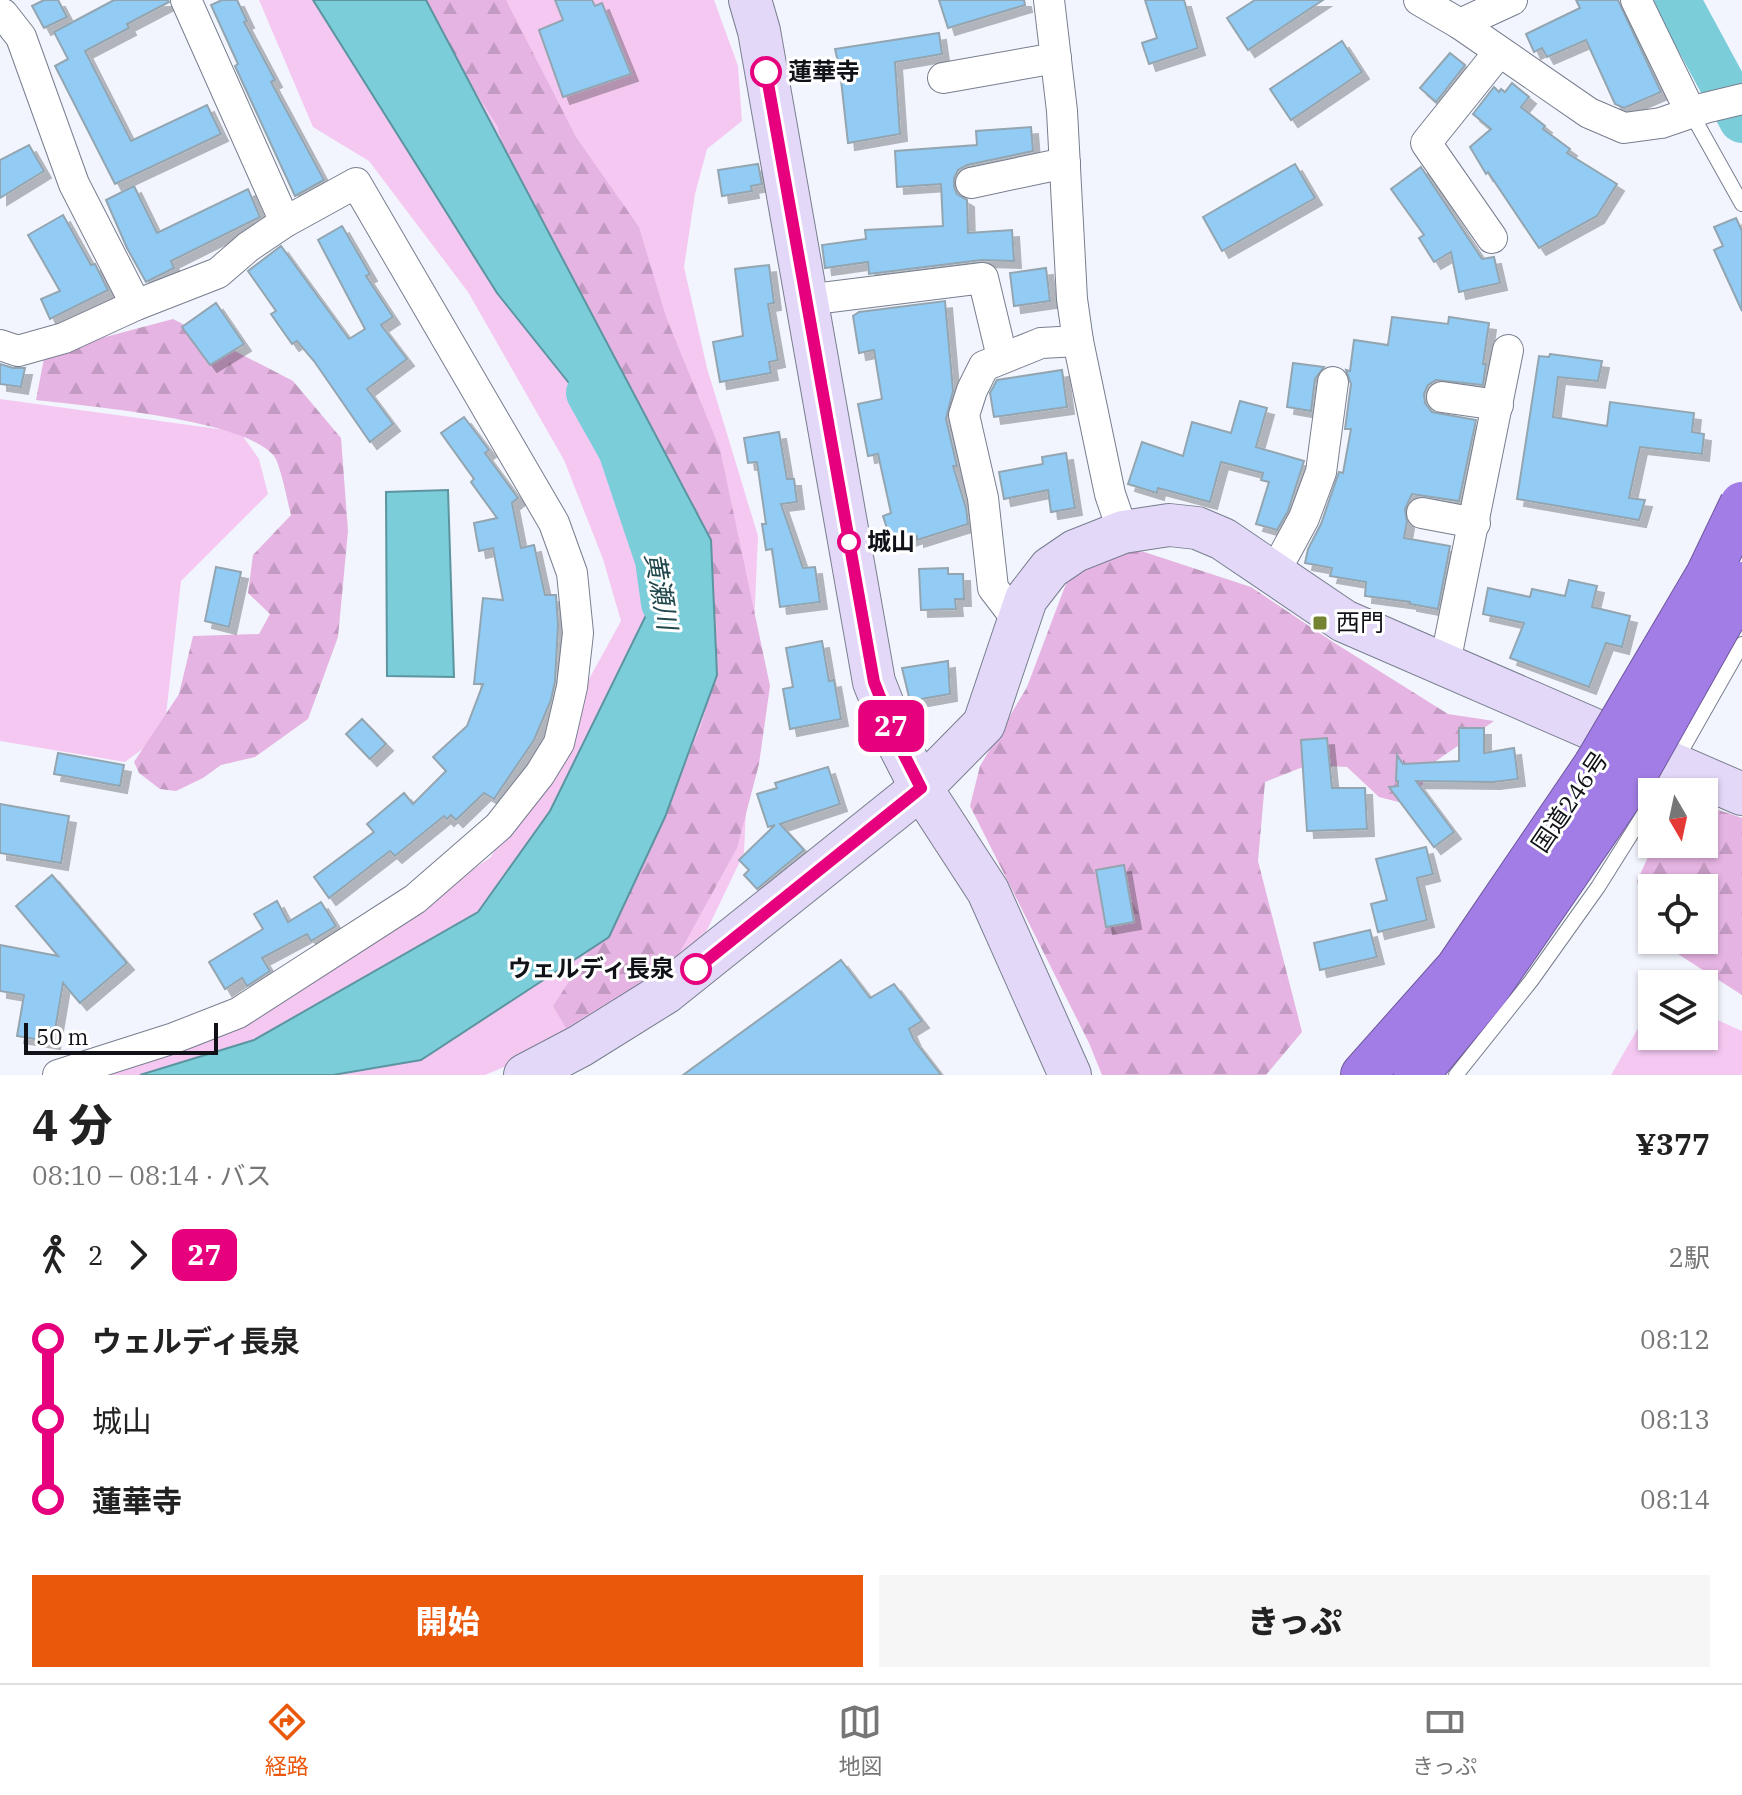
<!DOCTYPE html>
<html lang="ja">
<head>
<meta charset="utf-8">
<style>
	body { margin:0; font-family:"IBM Plex Serif","Noto Sans JP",serif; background:#f6f6f6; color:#222; height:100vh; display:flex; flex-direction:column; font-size:30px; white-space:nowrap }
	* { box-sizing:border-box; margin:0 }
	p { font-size:26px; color:#767676 }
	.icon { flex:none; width:44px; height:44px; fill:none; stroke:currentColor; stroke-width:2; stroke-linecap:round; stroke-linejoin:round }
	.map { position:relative; height:1075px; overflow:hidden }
	.details { display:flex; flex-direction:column; background:#fff; flex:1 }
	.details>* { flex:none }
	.badge { padding:0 16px; border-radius:12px; font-size:28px; line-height:52px }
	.needle { width:52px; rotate:171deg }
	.fabs { position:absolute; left:1638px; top:778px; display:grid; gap:16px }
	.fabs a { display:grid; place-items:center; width:80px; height:80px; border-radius:0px; background:#fff; box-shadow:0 2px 6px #0004; font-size:40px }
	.scale { position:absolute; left:24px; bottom:20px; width:194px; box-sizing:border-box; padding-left:8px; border:4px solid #101218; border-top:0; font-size:22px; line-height:28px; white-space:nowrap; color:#101218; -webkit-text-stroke:6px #fff; paint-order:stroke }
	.map>.badge { position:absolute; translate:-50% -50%; box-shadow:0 0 0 4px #fff }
	.legs { display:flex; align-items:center; gap:12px; height:88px; padding:0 32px; font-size:26px }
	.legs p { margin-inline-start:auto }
	.head { display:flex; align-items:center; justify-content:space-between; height:136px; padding:0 32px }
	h1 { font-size:44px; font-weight:800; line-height:60px }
	.cta { display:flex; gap:16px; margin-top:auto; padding:16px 32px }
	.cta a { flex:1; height:92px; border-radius:0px; background:#ea580c; color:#fff; font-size:32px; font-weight:800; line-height:92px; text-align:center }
	.cta a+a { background:#f6f6f6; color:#222 }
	ul { padding:0 32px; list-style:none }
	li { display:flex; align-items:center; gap:28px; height:80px; font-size:30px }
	li i { display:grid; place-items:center; width:12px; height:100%; margin:0 10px; background:currentColor }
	li i::after { content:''; width:20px; height:20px; margin:-10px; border:6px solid; border-radius:50%; background:#fff }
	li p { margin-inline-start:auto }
	li:first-child i { background:linear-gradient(#0000 50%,currentColor 0) }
	li:last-child i { background:linear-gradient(currentColor 50%,#0000 0) }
	.menu { display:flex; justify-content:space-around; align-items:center; height:112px; border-top:2px solid #e0e0e0; background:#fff; font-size:22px; color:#767676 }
	.menu a { display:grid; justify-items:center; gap:4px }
	.menu .active { color:#ea580c }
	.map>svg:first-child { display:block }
	.green { fill:#f5c8f2 }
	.forest { fill:url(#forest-firs) }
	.water { fill:#7ccdda; stroke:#5c95a0; stroke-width:2 }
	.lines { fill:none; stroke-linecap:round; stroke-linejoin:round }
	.river { stroke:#7ccdda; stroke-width:46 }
	.building { fill:#92ccf4; stroke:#93a5b1; stroke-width:2; filter:url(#shadow) }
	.lane-casing { stroke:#777e8e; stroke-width:16 }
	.street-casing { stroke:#777e8e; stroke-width:32 }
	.secondary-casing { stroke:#777e8e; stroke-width:44 }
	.highway-casing { stroke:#6f589d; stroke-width:46 }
	.lane { stroke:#fff; stroke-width:14 }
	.street { stroke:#fff; stroke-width:30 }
	.secondary { stroke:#e3d8f7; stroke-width:42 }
	.highway { stroke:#a27de5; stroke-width:44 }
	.highway-bridge-casing { stroke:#6f589d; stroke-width:46; stroke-linecap:butt }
	.highway-bridge { stroke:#a27de5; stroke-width:44 }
	.line-1-casing { stroke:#fff; stroke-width:18 }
	.line-1 { stroke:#e6007e; stroke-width:12 }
	.stop-1-dot { fill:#fff; stroke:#e6007e; stroke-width:4 }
	.poi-dot { fill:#748331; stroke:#fff; stroke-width:3 }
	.labels { text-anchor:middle; stroke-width:6; stroke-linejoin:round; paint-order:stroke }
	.stop-label { font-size:24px; font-weight:bold; fill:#101218; stroke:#fff; text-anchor:start }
	.poi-label { font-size:24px; fill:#101218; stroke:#fff; text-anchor:start }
	.street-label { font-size:24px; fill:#101218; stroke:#fff }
	.water-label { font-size:26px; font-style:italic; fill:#1f464b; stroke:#fff }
</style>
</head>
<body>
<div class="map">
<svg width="1742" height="1075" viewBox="0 0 1742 1075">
	<defs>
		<pattern id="forest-firs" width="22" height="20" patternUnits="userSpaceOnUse" patternTransform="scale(2)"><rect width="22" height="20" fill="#e5b4e2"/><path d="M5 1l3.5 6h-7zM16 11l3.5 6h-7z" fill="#c39ac1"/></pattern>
		<filter id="shadow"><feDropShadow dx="7" dy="7" stdDeviation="0" flood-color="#0004"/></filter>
	</defs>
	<rect width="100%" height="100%" fill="#f2f5fd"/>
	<g class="green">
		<polygon points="259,0 714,0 738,66 742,121 707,149 695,194 684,267 707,368 758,536 744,853 706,932 582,1034 485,1075 61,1075 339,962 491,857 621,621 603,559 564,460 468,292 369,161 313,127"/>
		<polygon points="0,399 240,432 259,459 268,494 181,581 164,733 125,762 0,741"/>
		<polygon points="1652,1004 1652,1036 1704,1036 1704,1014 1742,1031 1742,1075 1611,1075"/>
	</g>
	<g class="forest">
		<polygon points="417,0 506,0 576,137 639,227 666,317 720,449 770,686 759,764 737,848 675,961 566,1028 553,1006 635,881 701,726 716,670 708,560 527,244 498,127"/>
		<path d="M173,319L293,381L341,438L348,531L338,637L308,719L255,757L221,765L203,778L176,791L160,789L139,773L134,762L179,694L193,636L259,634L270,614L248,593L253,555L291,515C288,503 280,463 274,456C245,419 85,406 36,400L45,353Z"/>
		<polygon points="1126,546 1251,587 1333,642 1448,714 1494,721 1436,761 1410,805 1379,797 1347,767 1308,765 1265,782 1258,861 1302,1032 1266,1075 1102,1075 1089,1043 970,806 980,766 1027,687 1067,581"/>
		<polygon points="1716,809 1742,818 1742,995 1656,940 1704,940 1704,888 1652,888 1652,929 1637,881 1654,844 1704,844 1704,811"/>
	</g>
	<g class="water">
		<polygon points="313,0 426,0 711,540 717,675 665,817 609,937 421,1060 333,1075 140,1075 254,1040 478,912 550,811 652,603 652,487 497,293"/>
		<polygon points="448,490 454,677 387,676 386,492"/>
	</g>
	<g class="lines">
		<g class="river">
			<polyline points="1677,0 1742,120"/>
			<polyline points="589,393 621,450 658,560 664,603"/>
		</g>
	</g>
	<g class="building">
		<polygon points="44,0 58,0 67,17 44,28 32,6"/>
		<polygon points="114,0 168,0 169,2 127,24 129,28 85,51 131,141 207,105 221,134 115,184 55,66 68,59 54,32"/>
		<polygon points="222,0 237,0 247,21 244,22 275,80 271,82 324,180 295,196 235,66 238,64 211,5"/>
		<polygon points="555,0 592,0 595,6 602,3 631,74 563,97 539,30 563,20"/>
		<polygon points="939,0 1024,0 1025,5 948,28"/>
		<polygon points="1145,0 1184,0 1198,48 1149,64 1142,43 1157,38"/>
		<polygon points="1255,0 1323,0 1248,50 1227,18"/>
		<polygon points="1576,0 1618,0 1661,92 1624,108 1615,104 1586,40 1547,57 1542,48 1534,52 1526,34 1580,8"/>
		<polygon points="939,33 942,54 895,62 900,134 848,143 840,71 835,49"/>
		<polygon points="1342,41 1362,72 1291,120 1270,89"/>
		<polygon points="1450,53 1465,65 1436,102 1420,88"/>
		<polygon points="1512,83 1529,97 1521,107 1545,126 1543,129 1570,149 1567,153 1617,184 1597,216 1539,248 1488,172 1486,174 1470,147 1491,129 1473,114 1494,87 1499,92 1501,89 1505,92"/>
		<polygon points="1031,127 1033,151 967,165 958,170 954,178 954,187 957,194 967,200 968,233 1012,230 1014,261 981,260 869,274 868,262 825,268 822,245 866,239 865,230 943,226 941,184 897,187 895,151 977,145 976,131"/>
		<polygon points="29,145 44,171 0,198 0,160"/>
		<polygon points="758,164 762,184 751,186 752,191 722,196 718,170"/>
		<polygon points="1295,164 1315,198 1222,251 1203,217"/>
		<polygon points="1421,167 1482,259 1494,257 1500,283 1459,292 1451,252 1434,262 1419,238 1424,235 1391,189"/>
		<polygon points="134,186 157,233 248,189 260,217 171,261 174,268 146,282 127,248 106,200"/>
		<polygon points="63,215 91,265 95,264 108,290 50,319 41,299 60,291 28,235"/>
		<polygon points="1736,218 1742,231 1742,311 1714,250 1723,246 1714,227"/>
		<polygon points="342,226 370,274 366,276 393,317 381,325 407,359 367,389 393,424 370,442 314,361 297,341 292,344 271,314 276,311 248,271 281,246 349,339 365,329 318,240"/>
		<polygon points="769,265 774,303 768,304 778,360 769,362 771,373 720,382 713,342 743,336 735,269"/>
		<polygon points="1046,268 1050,301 1014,306 1010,273"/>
		<polygon points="945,301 953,391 946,419 957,466 953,466 966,508 968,524 917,540 917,536 892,544 883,516 891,513 878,454 868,456 858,404 882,399 874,350 859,353 853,316 859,312"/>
		<polygon points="216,303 244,344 210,365 182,327"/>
		<polygon points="1392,317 1448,324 1449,317 1489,323 1483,364 1486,364 1483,385 1436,380 1428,385 1424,394 1425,403 1432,412 1476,420 1459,501 1412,494 1405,509 1407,522 1404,538 1450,546 1438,609 1410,604 1410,602 1365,596 1366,582 1330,576 1332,568 1305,563 1308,549 1321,524 1339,472 1343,473 1351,429 1345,429 1351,384 1346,370 1350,371 1354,340 1388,345"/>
		<polygon points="1550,354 1602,361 1598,381 1558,377 1553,417 1607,426 1610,402 1694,413 1692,432 1704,434 1702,454 1640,447 1629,498 1645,500 1639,520 1517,499 1539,356 1549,357"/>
		<polygon points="1293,363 1324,367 1315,379 1311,411 1287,407"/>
		<polygon points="0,364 13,368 25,368 21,387 0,384"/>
		<polygon points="1062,370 1067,407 994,417 990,393 997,380"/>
		<polygon points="1240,401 1267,408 1256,447 1304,461 1288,511 1277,530 1256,524 1269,482 1261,480 1263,473 1221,462 1210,502 1158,488 1157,493 1128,484 1142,442 1183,456 1192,422 1231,433"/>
		<polygon points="464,417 489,450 485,453 518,498 512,503 521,548 534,545 545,595 556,595 558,625 555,681 551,700 534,740 494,799 484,793 456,820 451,815 447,819 444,816 395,856 390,851 329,898 314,877 374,832 367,824 404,793 413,804 446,771 433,757 467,726 483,684 474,684 483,598 503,600 493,548 479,551 474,523 497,518 471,482 474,479 441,433"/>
		<polygon points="779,432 787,479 794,479 797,502 781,504 803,568 815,567 820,602 780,607 772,549 766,550 762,524 766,524 757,462 748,463 744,438"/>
		<polygon points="1066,453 1075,508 1051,512 1048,490 1004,499 999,472 1043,464 1042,457"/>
		<polygon points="216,567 241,572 229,627 205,621"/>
		<polygon points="948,568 948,574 963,574 964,599 955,599 956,609 921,610 919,569"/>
		<polygon points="1569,580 1597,586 1592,607 1630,616 1622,647 1606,643 1589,687 1510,658 1524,623 1483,614 1488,588 1530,597 1532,589 1565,596"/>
		<polygon points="822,641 829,681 834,680 841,719 790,729 783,689 793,687 786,648"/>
		<polygon points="948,661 950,694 910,701 902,668"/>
		<polygon points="362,719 386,744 370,759 346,734"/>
		<polygon points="1459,728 1484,728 1484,753 1514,748 1518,779 1493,782 1416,781 1454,832 1434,847 1389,787 1398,786 1398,781 1396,781 1397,755 1403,764 1459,761"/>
		<polygon points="1327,738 1332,788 1365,788 1367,829 1307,831 1301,740"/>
		<polygon points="58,753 124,765 120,786 54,774"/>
		<polygon points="828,767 840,804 780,824 804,850 757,889 744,875 749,870 739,860 775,825 768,827 757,794 777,788 775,783"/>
		<polygon points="0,804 69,816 61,863 0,853"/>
		<polygon points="1426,847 1433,874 1417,878 1427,920 1378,932 1371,904 1387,900 1376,859"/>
		<polygon points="1124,865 1134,922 1106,927 1096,870"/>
		<polygon points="52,875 127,963 80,1003 63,983 53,1042 17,1036 24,995 0,991 0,945 58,956 16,906"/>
		<polygon points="277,901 288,922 321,902 336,926 311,941 307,934 262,958 270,971 247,986 242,978 225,989 209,962 263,929 254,914"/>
		<polygon points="1370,930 1377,957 1320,970 1314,943"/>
		<polygon points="841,960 870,998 894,984 922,1021 909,1029 914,1040 941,1075 683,1075"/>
	</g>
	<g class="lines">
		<defs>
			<g id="lane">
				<polyline points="1691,113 1742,204"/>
				<polyline points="1658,792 1742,644"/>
				<polyline points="1456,1075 1531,981 1598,887 1652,801"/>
			</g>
			<g id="street">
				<polyline points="186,0 285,222"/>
				<polyline points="1049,0 1062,111 1072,299 1078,341 1110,494 1123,532"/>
				<polyline points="1419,0 1460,24 1589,113 1624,128 1661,123 1705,108 1742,99"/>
				<polyline points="1636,0 1691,113"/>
				<polyline points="0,14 3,14 21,37 74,184 136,305"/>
				<polyline points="1460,24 1512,0"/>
				<polyline points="943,78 1056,58"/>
				<polyline points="971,183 1065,163"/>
				<polyline points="1492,238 1426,143 1499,52"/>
				<polyline points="806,300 983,278 1002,357"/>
				<polyline points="0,345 18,351 64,338 136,305 218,273 248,247 285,222 356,183 554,523 572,573 578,633 572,687 559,743 540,774 499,826 415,899 238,1013 174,1038 58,1075"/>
				<polyline points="1442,397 1498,405"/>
				<polyline points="1422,513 1475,523"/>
				<polyline points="1273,575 1304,518 1321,472 1333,382"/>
				<polyline points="1019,622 993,588 983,498 964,415 972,390 984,366 1041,343 1078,341"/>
				<polyline points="1445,663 1508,350"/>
			</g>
			<g id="secondary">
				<polyline points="750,0 759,31 874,682 899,745 921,788 988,891 1070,1075"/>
				<polyline points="525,1075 580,1046 665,993 921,788 984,724 1026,599 1050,568 1075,551 1123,532 1169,525 1197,528 1223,539 1344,621 1742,794"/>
			</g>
			<g id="highway">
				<polyline points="1363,1075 1458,968 1596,765"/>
				<polyline points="1416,1075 1485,992 1635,774"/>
			</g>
		</defs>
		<use href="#lane" class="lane-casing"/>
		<use href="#street" class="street-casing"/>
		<use href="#secondary" class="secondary-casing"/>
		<use href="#highway" class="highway-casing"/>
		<use href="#lane" class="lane"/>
		<use href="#street" class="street"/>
		<use href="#secondary" class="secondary"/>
		<use href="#highway" class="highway"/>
		<defs>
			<g id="highway-bridge">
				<polyline points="1596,765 1708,575 1742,504"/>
				<polyline points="1635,774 1742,584"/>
			</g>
		</defs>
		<use href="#highway-bridge" class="highway-bridge-casing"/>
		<use href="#highway-bridge" class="highway-bridge"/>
	</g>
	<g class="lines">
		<defs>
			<polyline id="line-1" points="696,969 921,788 899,745 874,682 766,72"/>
		</defs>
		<use href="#line-1" class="line-1-casing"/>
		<use href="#line-1" class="line-1"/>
	</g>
	<g class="stop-1-dot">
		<circle cx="766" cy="72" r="14"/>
		<circle cx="849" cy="542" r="10"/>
		<circle cx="696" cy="969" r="14"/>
	</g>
	<rect class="poi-dot" x="1312" y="615" width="16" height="16" rx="4"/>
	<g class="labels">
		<g class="stop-label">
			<text x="788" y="80">蓮華寺</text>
			<text x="867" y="550">城山</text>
			<text x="674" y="977" text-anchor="end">ウェルディ長泉</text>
		</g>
		<g class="poi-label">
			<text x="1336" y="631">西門</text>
		</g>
		<g class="street-label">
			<text transform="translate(1570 802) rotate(-56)" y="8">国道246号</text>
		</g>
		<g class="water-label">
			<text transform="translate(661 591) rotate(80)" y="9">黄瀬川</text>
		</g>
	</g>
</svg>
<div class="fabs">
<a><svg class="needle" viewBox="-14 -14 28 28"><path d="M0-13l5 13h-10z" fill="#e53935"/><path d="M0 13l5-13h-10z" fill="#767676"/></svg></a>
<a><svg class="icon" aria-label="locate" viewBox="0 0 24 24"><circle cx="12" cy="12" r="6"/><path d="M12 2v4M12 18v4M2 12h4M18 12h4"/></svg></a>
<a><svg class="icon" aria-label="layers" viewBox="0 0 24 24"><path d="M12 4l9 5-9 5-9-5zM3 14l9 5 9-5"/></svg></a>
</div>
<div class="scale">50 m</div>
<b class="badge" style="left:891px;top:726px;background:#e6007e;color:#fff">27</b>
</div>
<section class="details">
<div class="head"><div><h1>4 分</h1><p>08:10 – 08:14 · バス</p></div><b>¥377</b></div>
<div class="legs"><svg class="icon" aria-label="walk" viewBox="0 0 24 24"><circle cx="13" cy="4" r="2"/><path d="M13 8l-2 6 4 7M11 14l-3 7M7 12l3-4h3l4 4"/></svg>2<svg class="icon" aria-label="forward" viewBox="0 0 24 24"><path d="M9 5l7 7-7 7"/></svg><b class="badge" style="background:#e6007e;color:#fff">27</b><p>2駅</p></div>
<ul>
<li><i style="color:#e6007e"></i><b>ウェルディ長泉</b><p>08:12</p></li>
<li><i style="color:#e6007e"></i><span>城山</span><p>08:13</p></li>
<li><i style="color:#e6007e"></i><b>蓮華寺</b><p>08:14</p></li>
</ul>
<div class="cta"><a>開始</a><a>きっぷ</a></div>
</section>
<nav class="menu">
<a class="active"><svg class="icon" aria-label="directions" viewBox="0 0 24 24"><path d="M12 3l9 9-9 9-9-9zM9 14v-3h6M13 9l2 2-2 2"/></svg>経路</a>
<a><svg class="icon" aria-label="map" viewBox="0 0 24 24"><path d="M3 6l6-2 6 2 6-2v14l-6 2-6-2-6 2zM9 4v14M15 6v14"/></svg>地図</a>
<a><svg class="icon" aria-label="tickets" viewBox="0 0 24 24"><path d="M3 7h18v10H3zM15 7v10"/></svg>きっぷ</a>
</nav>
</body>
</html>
